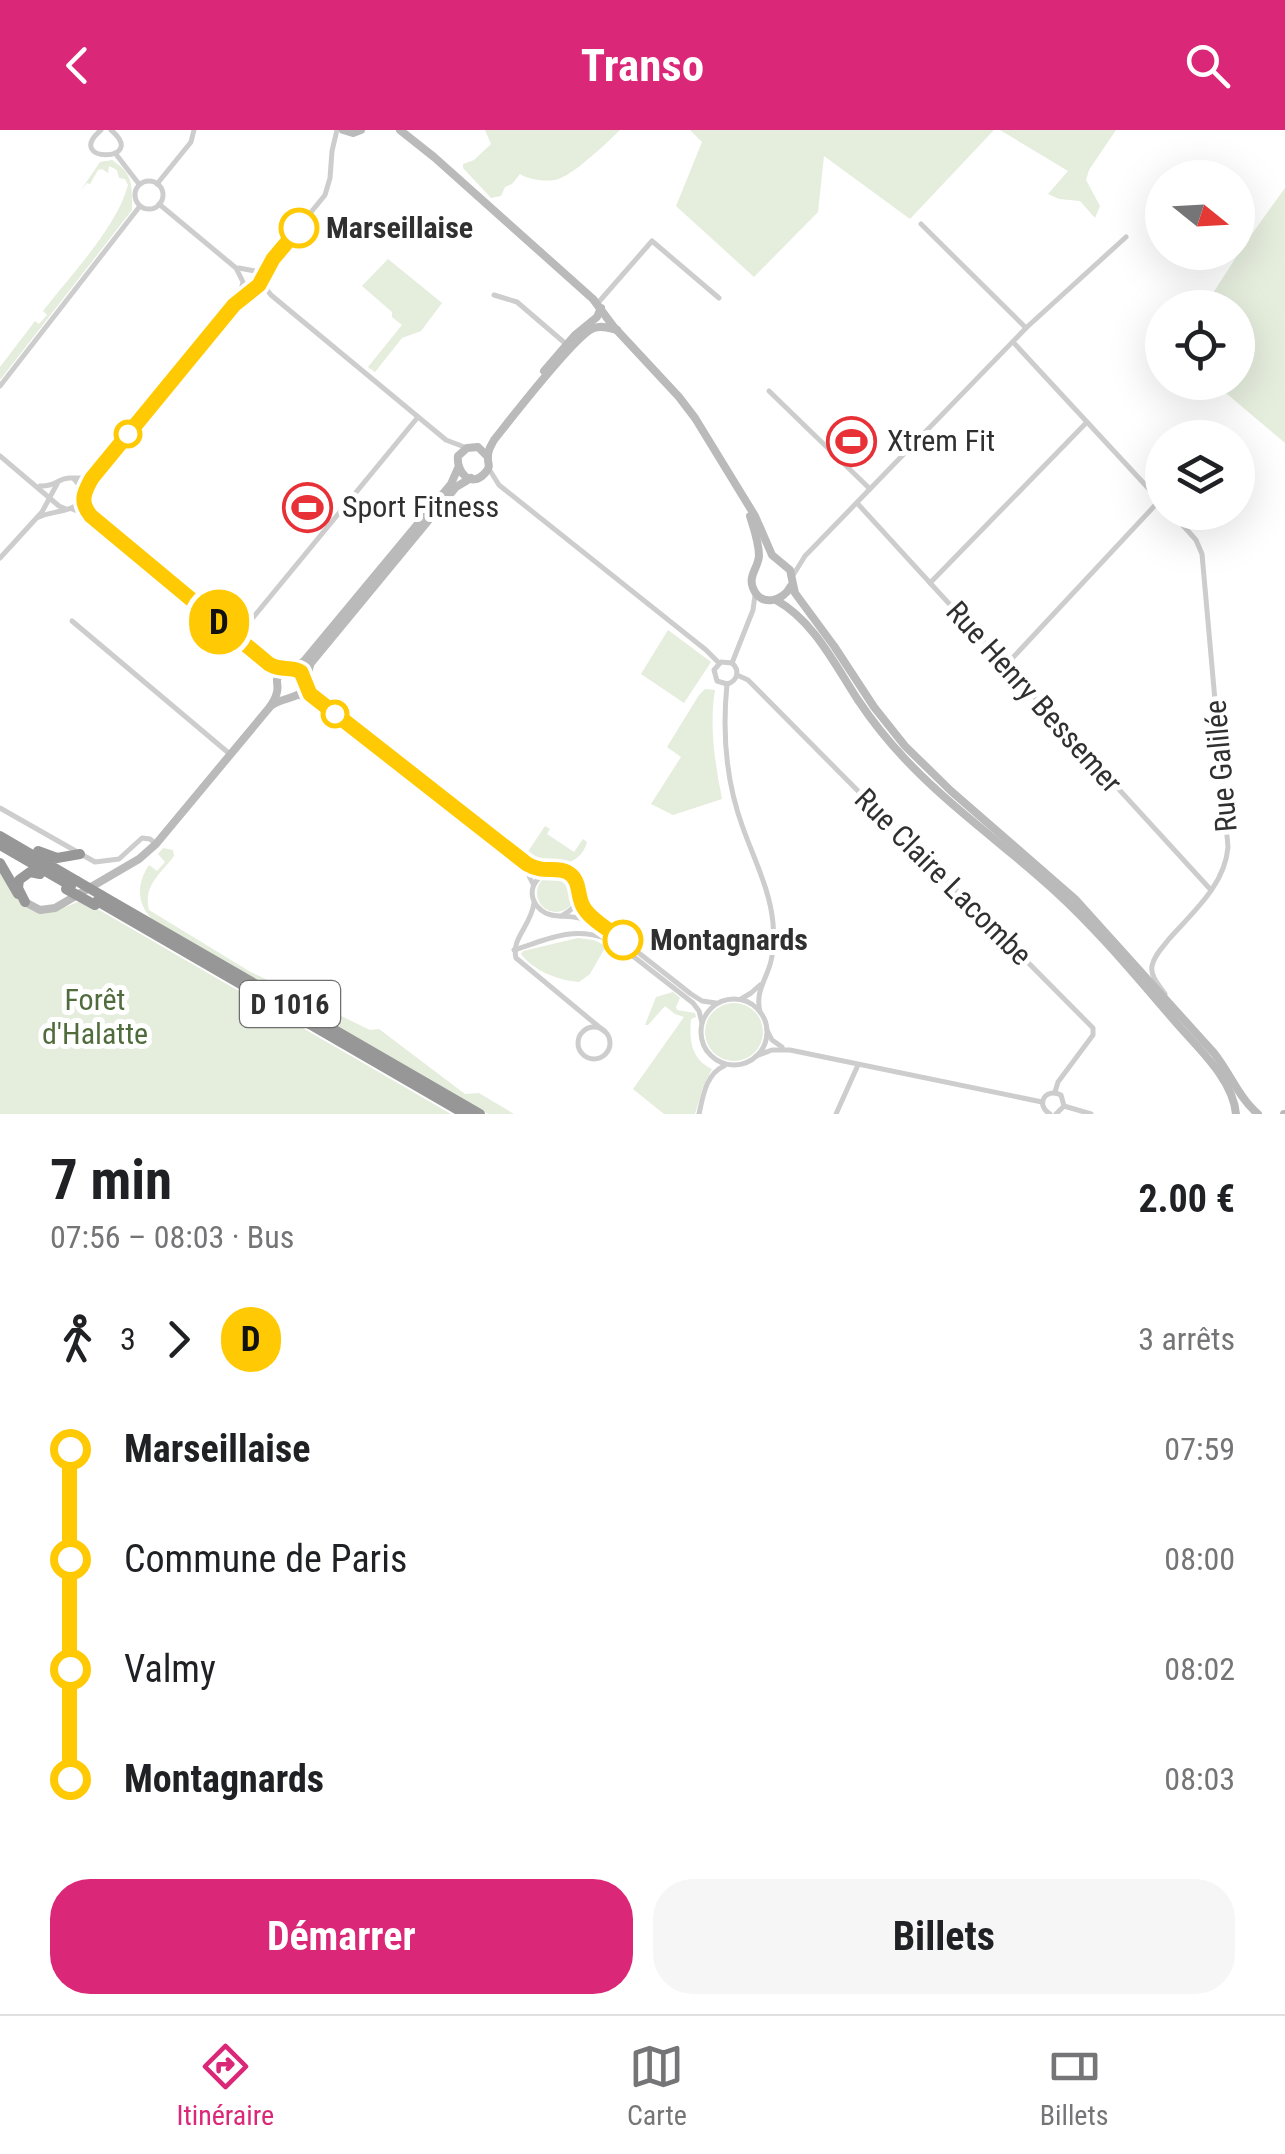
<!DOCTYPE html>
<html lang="fr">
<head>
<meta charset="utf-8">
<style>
	body { margin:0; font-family:"Roboto Condensed",sans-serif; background:#f6f6f6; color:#202124; height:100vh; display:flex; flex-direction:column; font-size:38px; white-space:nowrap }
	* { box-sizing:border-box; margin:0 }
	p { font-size:32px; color:#757577 }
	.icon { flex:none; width:55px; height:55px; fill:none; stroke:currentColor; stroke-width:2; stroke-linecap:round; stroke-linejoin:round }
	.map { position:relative; height:984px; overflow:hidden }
	.drawer { display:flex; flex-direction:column; background:#fff; flex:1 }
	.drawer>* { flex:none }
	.badge { padding:0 20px; border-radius:32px; font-size:35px; line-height:65px }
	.needle { width:65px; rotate:108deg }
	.fabs { position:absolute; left:1145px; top:30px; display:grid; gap:20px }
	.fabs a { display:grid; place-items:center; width:110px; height:110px; border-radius:50%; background:#fff; box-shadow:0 10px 40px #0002; font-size:50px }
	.map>.badge { position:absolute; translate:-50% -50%; box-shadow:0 0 0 5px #fff }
	.legs { display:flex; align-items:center; gap:15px; height:110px; padding:0 50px; font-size:32px }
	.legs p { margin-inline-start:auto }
	.overview { display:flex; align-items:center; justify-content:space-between; height:170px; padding:0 50px }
	h1 { font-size:55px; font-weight:700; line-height:75px }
	.cta { display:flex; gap:20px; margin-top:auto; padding:20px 50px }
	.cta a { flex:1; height:115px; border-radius:40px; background:#db2777; color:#fff; font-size:40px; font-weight:700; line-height:115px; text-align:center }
	.cta a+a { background:#f6f6f6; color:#202124 }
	ul { padding:0 50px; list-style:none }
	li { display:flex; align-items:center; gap:35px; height:110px; font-size:38px }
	li i { display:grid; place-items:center; width:15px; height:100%; margin:0 12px; background:currentColor }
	li i::after { content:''; width:25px; height:25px; margin:-12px; border:8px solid; border-radius:50%; background:#fff }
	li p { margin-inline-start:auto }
	li:first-child i { background:linear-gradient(#0000 50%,currentColor 0) }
	li:last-child i { background:linear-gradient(currentColor 50%,#0000 0) }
	header { display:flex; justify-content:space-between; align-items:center; height:130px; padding:0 50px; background:#db2777; color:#fff; font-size:45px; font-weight:700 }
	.tab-bar { display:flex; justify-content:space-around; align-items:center; height:140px; border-top:2px solid #e0e0e0; background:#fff; font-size:28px; color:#757577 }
	.tab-bar a { display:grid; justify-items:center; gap:5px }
	.tab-bar .active { color:#db2777 }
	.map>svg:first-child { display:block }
	.green { fill:#e5eddd }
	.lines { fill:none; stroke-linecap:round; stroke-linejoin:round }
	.street { stroke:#cdcdcd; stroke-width:5 }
	.secondary { stroke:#bababa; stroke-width:8 }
	.highway { stroke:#979797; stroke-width:10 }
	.highway-bridge { stroke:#979797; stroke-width:10 }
	.line-1-casing { stroke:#fff; stroke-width:22 }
	.line-1 { stroke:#ffc904; stroke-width:15 }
	.stop-1-dot { fill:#fff; stroke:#ffc904; stroke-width:5 }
	.labels { text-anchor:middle; stroke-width:10; stroke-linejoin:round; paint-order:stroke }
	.shield { fill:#fff; stroke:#6e6e6e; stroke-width:2.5 }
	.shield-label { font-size:28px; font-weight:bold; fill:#303030 }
	.stop-label { font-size:30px; font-weight:bold; fill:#303030; stroke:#fff; text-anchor:start }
	.poi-label { font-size:30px; fill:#303030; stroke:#fff; text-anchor:start }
	.street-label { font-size:30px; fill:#303030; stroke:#fff }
	.park-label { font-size:30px; fill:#516c3c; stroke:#fff }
</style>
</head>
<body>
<header><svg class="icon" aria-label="back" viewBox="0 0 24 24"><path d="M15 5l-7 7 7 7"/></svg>Transo<svg class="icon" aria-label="search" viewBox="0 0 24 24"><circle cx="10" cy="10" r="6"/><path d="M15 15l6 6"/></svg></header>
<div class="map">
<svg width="1285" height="984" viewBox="0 0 1285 984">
	<rect width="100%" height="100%" fill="#fff"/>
	<g class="green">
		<path d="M485,0H620C608,12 576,42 561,48C550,53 529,50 520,44L512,54L505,57L501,66L491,68L463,38V34L474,30L491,14Z"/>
		<polygon points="690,0 994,0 910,89 824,26 818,82 754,147 676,76 702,12"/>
		<polygon points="1000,0 1116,0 1089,40 1086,50 1100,76 1095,88 1080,71 1059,69 1048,64 1068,41"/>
		<path d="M112,30C134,44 132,56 132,80L0,250V237L35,191L39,194L47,185L43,181C70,146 117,97 128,55L125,49L119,48L117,40L109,36L108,43L102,39L98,40L90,54L87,53L81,60L100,32Z"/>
		<polygon points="1285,58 1285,313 1214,253 1238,252 1238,178 1204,177 1244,115"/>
		<polygon points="388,129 442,173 421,201 402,208 375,242 368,237 402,195 392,187 392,182 362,156"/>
		<polygon points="668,500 711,532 684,573 641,544"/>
		<path d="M705,559L715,560C709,597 715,633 722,669L673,685L651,674L681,627L667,617L699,565Z"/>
		<path d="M545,696L550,699L547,704L574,722L583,709L587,712C580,739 546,740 525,726Z"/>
		<path d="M163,718L173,720L174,726C160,745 143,755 149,780L249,841L370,900L379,899L465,964L479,963L514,984H488L152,789C136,773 137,753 149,735L157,741L165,732L158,724Z"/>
		<path d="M0,742C35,784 29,793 82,770L451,984H0Z"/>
		<circle cx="556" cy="763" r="19"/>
		<path d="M578,808L594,810L606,816L590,844L579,852C557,850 534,841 521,824L523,821Z"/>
		<path d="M673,862L680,868L676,877L677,880L695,883L696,887L691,889C689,910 691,929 712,939L703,957L695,984H664L633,959L684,887L675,884L665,876L648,895H645L656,867Z"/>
		<circle cx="734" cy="902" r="29"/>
	</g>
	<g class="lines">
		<g class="street">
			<path d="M101,0C62,33 150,33 111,0"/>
			<polyline points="115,23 139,54"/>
			<circle cx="149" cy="65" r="14"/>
			<polyline points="157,54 191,12 194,0"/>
			<polyline points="159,74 236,138 243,152 239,168"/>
			<polyline points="921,94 1026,198"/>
			<polyline points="239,138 255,141"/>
			<polyline points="260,150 273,129 325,65 330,48 332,21 337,0"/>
			<polyline points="260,151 271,165 446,310 467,318"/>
			<polyline points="494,165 517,172 566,214"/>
			<polyline points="597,174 652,111 719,168"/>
			<polyline points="1013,212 1162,373"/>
			<polyline points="0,256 140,76"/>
			<polyline points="769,261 870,359"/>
			<polyline points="0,326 59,376 66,379"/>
			<polyline points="489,339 499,355 706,520 719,533"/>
			<path d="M40,356C55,357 57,349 69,348C78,348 83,349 92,346"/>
			<polyline points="84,364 96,343 235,175 253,158"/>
			<polyline points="857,373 1211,760"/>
			<polyline points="72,379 91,386 269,534 283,540"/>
			<path d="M39,387C56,379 82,384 83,360L74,349"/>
			<polyline points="0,428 42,382 57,354"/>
			<polyline points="792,447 805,426 1026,198 1126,107"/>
			<polyline points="930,453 1087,292"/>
			<polyline points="72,491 231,625"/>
			<polyline points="237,507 418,287"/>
			<polyline points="732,533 753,480 755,465"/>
			<polyline points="1005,536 1160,370"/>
			<polyline points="737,545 748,550 1093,898 1093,905 1058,952 1055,962"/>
			<path d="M727,554C722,604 726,652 743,698C754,729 770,760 773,793C774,806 774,819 771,831C766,851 755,861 760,882"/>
			<polyline points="727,554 717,551 714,540 721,532 732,533"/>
			<path d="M727,554C738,551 740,540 732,533"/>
			<polyline points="306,556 313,567 522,731 533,738 544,741"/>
			<polyline points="297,566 309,570 521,737 528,744 533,754"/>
			<polyline points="0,678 95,732 119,729 142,708 150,709 156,714"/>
			<polyline points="580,770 588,783 691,864 702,871 716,873"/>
			<path d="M534,773C531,796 511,808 516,828L604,901"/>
			<path d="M563,785C582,775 584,756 567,742C542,734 519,761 541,780C552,790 572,783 588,791L693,873L699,881L702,893"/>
			<path d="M514,820C549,809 571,796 608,809"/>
			<path d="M1165,864C1159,855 1150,846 1152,836C1154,825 1163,817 1169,809C1193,782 1225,755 1228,717L1202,424L1196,410L1171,382"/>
			<polyline points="741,869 751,863 760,855"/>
			<circle cx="734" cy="902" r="33"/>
			<circle cx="594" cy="913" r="16"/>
			<polyline points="767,900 772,910 782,917"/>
			<polyline points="756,926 772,920 790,920 1042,972"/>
			<polyline points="1064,976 1091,984"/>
			<path d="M699,984C703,966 706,944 724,936"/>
			<polyline points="836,984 858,935"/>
			<path d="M1050,984C1035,975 1045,957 1061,965L1064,976"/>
			<polyline points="1056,984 1064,976"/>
		</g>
		<g class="secondary">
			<polyline points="343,0 353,3 361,0"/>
			<path d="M400,0L434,27L593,169L613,196L679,267L695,288L755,386L772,425L790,440L795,463L834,516L874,577L905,616L951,661L1075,769L1214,923C1230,943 1239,968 1258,984"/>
			<polyline points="544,241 575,205 597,187 601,178"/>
			<path d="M487,326L478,317L467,318L458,326C456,342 471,359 485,343C492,335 487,335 488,326C488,319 491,316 494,310C510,290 576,204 594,198C602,195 609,198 617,200"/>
			<path d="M750,386C754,399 759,412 759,426C758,438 748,446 753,458C761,478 783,471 791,456"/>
			<path d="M776,470C814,491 835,535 858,570C872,591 888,611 905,629C951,678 1006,716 1055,761C1099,801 1139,850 1179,896C1200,920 1233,950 1236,984"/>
			<path d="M272,575C282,568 300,568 304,559C309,551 307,542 311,533L456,357L471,348"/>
			<path d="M25,772L40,780L55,778L139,729L156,714L269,578C272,574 276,567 277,562C279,553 274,551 280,544C285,537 296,537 304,531L451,354L458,338"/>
			<polyline points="1284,984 1285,984"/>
		</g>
		<g class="highway">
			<polyline points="0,706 77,751"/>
			<polyline points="0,715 71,756"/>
			<polyline points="38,721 57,728 80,724"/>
			<polyline points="0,733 18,764"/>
			<polyline points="101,765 480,984"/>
			<polyline points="97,771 465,984"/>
			<polyline points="25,772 18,758 19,750 30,742 40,744"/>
		</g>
		<g class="highway-bridge">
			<polyline points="77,751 101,765"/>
			<polyline points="66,759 95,775"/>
		</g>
	</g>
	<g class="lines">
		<defs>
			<path id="line-1" d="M299,98L273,129L259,155L234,175L92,348C84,362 79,372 91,386L269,534C283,542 290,535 301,542L310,564L527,734C544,744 554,736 567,742C582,750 576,766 584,778C592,791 611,801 623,810"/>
		</defs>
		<use href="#line-1" class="line-1-casing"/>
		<use href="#line-1" class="line-1"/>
	</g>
	<defs>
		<symbol id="stadium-ring" viewBox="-11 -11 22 22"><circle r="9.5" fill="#fff" stroke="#e73137" stroke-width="1.5"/><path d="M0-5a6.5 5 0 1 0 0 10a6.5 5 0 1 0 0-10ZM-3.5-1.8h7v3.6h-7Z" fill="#e73137"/></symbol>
	</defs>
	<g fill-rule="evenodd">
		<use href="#stadium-ring" x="824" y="284" width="55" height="55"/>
		<use href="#stadium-ring" x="280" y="350" width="55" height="55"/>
	</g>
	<g class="stop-1-dot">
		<circle cx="299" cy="98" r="18"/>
		<circle cx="128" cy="304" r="12"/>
		<circle cx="335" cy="584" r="12"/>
		<circle cx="623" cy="810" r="18"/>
	</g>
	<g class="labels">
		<rect class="shield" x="240" y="851" width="100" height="46" rx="8"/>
		<g class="shield-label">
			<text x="290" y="884">D 1016</text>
		</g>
		<g class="stop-label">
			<text x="326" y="108">Marseillaise</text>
			<text x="650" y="820">Montagnards</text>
		</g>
		<g class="poi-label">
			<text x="887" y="321">Xtrem Fit</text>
			<text x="342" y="387">Sport Fitness</text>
		</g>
		<g class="street-label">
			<text transform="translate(1034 567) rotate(48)" y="10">Rue Henry Bessemer</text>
			<text transform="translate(1221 636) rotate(-95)" y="10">Rue Galilée</text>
			<text transform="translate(943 747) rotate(45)" y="10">Rue Claire Lacombe</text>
		</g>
		<g class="park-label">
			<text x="95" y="880">Forêt<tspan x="95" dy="34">d'Halatte</tspan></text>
		</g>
	</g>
</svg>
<div class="fabs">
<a><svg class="needle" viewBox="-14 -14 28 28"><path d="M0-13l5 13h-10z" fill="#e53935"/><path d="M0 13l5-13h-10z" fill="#757577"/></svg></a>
<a><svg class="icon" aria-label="locate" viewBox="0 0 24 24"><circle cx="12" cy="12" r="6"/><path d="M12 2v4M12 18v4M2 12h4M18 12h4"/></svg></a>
<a><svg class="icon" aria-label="layers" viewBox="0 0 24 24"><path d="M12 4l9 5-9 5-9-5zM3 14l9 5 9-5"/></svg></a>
</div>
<b class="badge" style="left:219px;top:492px;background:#ffc904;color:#111">D</b>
</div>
<section class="drawer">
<div class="overview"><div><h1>7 min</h1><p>07:56 – 08:03 · Bus</p></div><b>2.00 €</b></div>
<div class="legs"><svg class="icon" aria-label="walk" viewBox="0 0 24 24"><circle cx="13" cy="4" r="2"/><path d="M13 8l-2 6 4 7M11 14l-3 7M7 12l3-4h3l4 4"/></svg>3<svg class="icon" aria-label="forward" viewBox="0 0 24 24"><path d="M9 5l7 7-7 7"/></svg><b class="badge" style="background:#ffc904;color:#111">D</b><p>3 arrêts</p></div>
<ul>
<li><i style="color:#ffc904"></i><b>Marseillaise</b><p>07:59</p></li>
<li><i style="color:#ffc904"></i><span>Commune de Paris</span><p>08:00</p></li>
<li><i style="color:#ffc904"></i><span>Valmy</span><p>08:02</p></li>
<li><i style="color:#ffc904"></i><b>Montagnards</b><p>08:03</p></li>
</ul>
<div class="cta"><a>Démarrer</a><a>Billets</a></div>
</section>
<nav class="tab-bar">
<a class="active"><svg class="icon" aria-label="directions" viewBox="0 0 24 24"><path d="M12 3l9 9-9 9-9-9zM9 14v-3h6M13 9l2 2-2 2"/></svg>Itinéraire</a>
<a><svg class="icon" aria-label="map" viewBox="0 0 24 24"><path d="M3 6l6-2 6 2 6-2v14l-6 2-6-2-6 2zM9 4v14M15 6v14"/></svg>Carte</a>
<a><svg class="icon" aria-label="tickets" viewBox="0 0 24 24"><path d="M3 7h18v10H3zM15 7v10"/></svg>Billets</a>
</nav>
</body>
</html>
